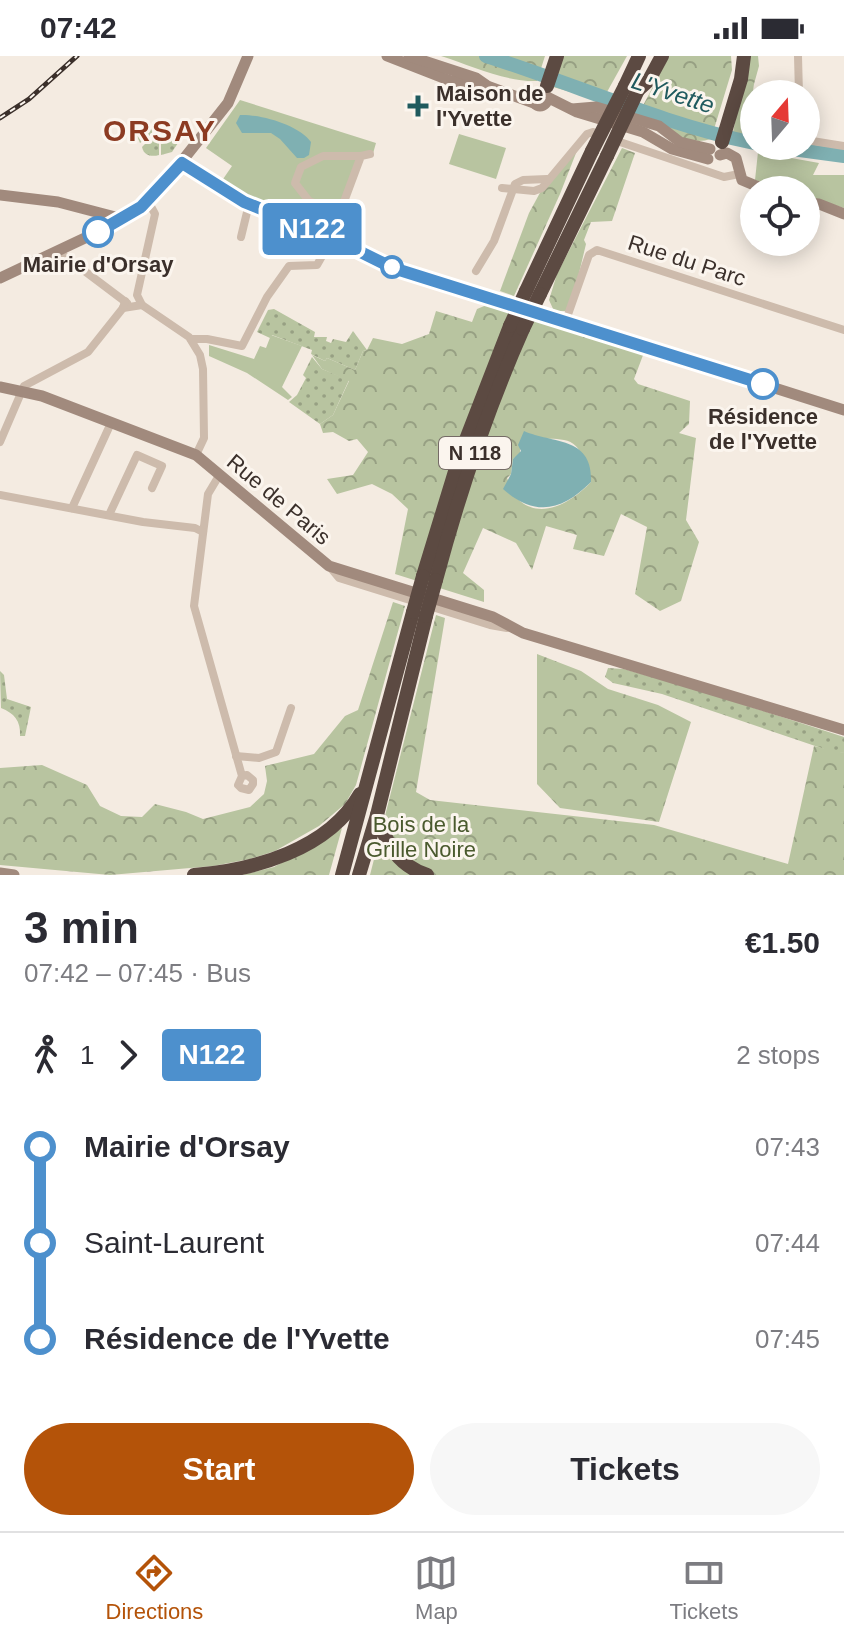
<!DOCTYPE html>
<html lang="en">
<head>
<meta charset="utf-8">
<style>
	body { margin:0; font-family:Helvetica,sans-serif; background:#f7f7f7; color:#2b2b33; height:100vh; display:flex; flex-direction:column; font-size:30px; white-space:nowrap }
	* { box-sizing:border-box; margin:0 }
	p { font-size:26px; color:#7c7c81 }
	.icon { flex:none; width:44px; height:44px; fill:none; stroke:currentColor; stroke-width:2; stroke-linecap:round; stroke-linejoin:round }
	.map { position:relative; height:819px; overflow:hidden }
	.side { display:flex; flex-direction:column; background:#fff; flex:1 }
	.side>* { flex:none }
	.badge { padding:0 16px; border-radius:6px; font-size:28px; line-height:52px }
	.needle { width:52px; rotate:19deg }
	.buttons { position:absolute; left:740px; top:24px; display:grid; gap:16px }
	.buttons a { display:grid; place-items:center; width:80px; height:80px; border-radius:50%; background:#fff; box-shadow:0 4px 20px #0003; font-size:40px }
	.map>.badge { position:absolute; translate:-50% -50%; box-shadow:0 0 0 4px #fff }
	.legs { display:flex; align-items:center; gap:12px; height:88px; padding:0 24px; font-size:26px }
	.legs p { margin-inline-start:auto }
	.head { display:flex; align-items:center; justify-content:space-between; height:136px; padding:0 24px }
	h1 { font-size:44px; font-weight:700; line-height:60px }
	.cta { display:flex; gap:16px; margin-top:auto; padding:16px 24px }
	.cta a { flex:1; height:92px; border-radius:48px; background:#b45309; color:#fff; font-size:32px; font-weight:700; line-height:92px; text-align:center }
	.cta a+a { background:#f7f7f7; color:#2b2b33 }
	ul { padding:0 24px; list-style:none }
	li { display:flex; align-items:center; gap:28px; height:96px; font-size:30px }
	li i { display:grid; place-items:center; width:12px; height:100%; margin:0 10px; background:currentColor }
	li i::after { content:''; width:20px; height:20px; margin:-10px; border:6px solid; border-radius:50%; background:#fff }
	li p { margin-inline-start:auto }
	li:first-child i { background:linear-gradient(#0000 50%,currentColor 0) }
	li:last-child i { background:linear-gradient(currentColor 50%,#0000 0) }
	.status { display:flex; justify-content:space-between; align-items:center; height:56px; padding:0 40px; background:#fff; direction:ltr }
	.status svg { height:22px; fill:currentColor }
	.tab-bar { display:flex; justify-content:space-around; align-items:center; height:112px; border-top:2px solid #e1e1e2; background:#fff; font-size:22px; color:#7c7c81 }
	.tab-bar a { display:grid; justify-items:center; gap:4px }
	.tab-bar .active { color:#b45309 }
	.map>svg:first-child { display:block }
	.grass { fill:url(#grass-dots) }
	.forest { fill:url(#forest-crowns); fill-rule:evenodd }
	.park { fill:#b8c4a0 }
	.water { fill:#7fb0b2 }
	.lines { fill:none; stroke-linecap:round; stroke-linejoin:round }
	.river { stroke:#7fb0b2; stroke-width:14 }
	.street { stroke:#cdbbac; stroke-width:8 }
	.secondary { stroke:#a18a7d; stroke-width:11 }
	.highway { stroke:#5c4a42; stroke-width:14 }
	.rail-casing { stroke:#3b302b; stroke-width:5 }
	.rail { stroke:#fbf5ee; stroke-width:2; stroke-dasharray:6; stroke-linecap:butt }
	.highway-bridge { stroke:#5c4a42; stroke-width:14 }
	.line-1-casing { stroke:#fff; stroke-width:18 }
	.line-1 { stroke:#4d90cd; stroke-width:12 }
	.poi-dot { fill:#1f5a5e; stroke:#fbf5ee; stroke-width:3 }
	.stop-1-dot { fill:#fff; stroke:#4d90cd; stroke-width:4 }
	.labels { text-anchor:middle; stroke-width:6; stroke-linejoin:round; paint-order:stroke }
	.shield { fill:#fbf5ee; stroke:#756b66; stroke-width:2 }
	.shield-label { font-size:20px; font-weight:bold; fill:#3b302b }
	.poi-label { font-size:22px; font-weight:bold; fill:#3b302b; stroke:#fbf5ee; text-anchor:start }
	.street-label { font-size:22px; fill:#3b302b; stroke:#fbf5ee }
	.stop-label { font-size:22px; font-weight:bold; fill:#3b302b; stroke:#fbf5ee }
	.park-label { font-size:22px; fill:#4a5a2e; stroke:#fbf5ee }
	.water-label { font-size:24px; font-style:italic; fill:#1f5a5e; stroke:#fbf5ee }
	.district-label { font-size:30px; font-weight:bold; letter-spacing:2px; fill:#8c3b22; stroke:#fbf5ee }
</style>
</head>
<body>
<div class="status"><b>07:42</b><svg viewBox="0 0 49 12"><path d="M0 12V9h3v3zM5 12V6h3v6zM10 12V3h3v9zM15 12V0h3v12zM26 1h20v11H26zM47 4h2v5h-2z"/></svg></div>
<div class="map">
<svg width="844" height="819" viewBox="0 0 844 819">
	<defs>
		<pattern id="grass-dots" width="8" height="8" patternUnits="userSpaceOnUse" patternTransform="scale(2)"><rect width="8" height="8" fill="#b8c4a0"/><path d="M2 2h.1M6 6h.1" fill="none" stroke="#97a083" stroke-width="1.8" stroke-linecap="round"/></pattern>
		<pattern id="forest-crowns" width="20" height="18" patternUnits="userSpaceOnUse" patternTransform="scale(2)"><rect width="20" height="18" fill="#b8c4a0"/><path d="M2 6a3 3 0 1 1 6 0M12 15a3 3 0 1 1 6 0" fill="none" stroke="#97a083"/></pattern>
	</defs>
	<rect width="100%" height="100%" fill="#f4ebe1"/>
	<g class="grass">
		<polygon points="138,64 152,70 152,78 140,87 135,75"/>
		<polygon points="170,78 180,84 172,96 161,99 161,84"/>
		<path d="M153,80L159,83V99C152,101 144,100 142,91Z"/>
		<polygon points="274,253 315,276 314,281 327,281 326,285 331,287 333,283 346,286 353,275 367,294 363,295 355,314 327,302 325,305 311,298 312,294 272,279 270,282 257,276 268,254"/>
		<polygon points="312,301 322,313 349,324 333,359 320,368 289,346 297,339 306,322 303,319"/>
		<polygon points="608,612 624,613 701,635 844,681 844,697 833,696 662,638 613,627 605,621"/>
		<path d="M0,615L4,619L7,643L31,651L25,680H20C21,665 14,657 1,652Z"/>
	</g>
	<g class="forest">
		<path d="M441,0H545L537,25C505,26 472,10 441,0Z"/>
		<polygon points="560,0 627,0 602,45 553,31"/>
		<path d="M669,0H731L732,14L711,83C687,91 658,72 636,63Z"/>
		<polygon points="749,0 758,0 759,10 754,28 747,75 740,79 733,76"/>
		<polygon points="578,92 560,138 514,240 500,235 529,157 548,122"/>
		<polygon points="622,92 635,97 612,165 591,166 584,184 586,188 570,255 554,255 549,244 557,218"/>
		<path d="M489,248L645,294L634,323L638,328L690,345L689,368L679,377L696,382L686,464L699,486L681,545L660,555L635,538L647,471L621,458L604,500L573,493L577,479L546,470L532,514L516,487L483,472L463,517L484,534V546L395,518L408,453L392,438L372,428L337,438L327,423L353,419L368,396L357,383L349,385L333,376L323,377L320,368L333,359L349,325L322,313L312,299L325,305L327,302L355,314L363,295L367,294L373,282L402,288L429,278L436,255L472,266L477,253ZM538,381C547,384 554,382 564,384C583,387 586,411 591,426C575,443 544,465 520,445C515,441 510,429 507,422L511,418L513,403L520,398V392Z"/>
		<polygon points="393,546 405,550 356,729 345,748 319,770 275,795 250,803 213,810 110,819 0,809 0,712 42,709 87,729 100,750 121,760 142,761 155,748 186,756 203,763 250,751 264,738 267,725 265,710 314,698 345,660 358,654"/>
		<polygon points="436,559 445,562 416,736 430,744 654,769 788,808 814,690 844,697 844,819 370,819"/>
		<polygon points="537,598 581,615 608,633 658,649 691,666 659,766 560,752 537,728"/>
		<polygon points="342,772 329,819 242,819 274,811"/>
	</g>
	<g class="park">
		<polygon points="240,44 376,87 372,101 359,98 333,175 253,144 221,126 232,110 206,92"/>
		<polygon points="459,78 506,92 496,123 449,108"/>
		<polygon points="758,96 819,107 813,119 844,119 844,152 806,140 806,134 787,134 755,124"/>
		<polygon points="271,279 302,290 282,331 292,341 288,344 247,317 209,300 209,289 254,303 260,290 266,292"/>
	</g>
	<g class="water">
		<path d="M240,59C260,58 299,69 311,86L309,99L304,102H297L280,83L271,77H242L236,67Z"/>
		<path d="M524,375C553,388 593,380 591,426C563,454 536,462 503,433L511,418L513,403L521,395L518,389Z"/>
	</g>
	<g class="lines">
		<g class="river">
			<path d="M486,0C575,28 662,68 754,87"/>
			<polyline points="770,90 844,100"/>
		</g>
		<g class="street">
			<polyline points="798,0 799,38"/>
			<polyline points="614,84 724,121 739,118"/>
			<polyline points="806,84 844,90"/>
			<polyline points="361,100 323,100 301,111 295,127 309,145 335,156 342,151 361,100 370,98"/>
			<polyline points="502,132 534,135 542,132 587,78 593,76 601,79"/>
			<polyline points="241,181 249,148"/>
			<polyline points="58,195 127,247"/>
			<polyline points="476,215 494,185 515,128 523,124 547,123"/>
			<polyline points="142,249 137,239 155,158 148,145"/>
			<polyline points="123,252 142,249 189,281 200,299 203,313 204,382 196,399"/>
			<polyline points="565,267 589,199 597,194 844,274"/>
			<polyline points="191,283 207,283 242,290 267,241 289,210 317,209 329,188 328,180"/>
			<polyline points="0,386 24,330 88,296 123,252 125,245"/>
			<polyline points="217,423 208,438 194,550 242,720 238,729 241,732 249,734 253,728 253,724 247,719 242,720"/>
			<polyline points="0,439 143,466 195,472 203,476"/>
			<polyline points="72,452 111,367"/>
			<polyline points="109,459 137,399 162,410 152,432"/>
			<polyline points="329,510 339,522 490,569 507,572"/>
			<polyline points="236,700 259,702 276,696 291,652"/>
		</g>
		<g class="secondary">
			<polyline points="387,0 451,25 487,30 534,47"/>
			<polyline points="409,0 476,22 486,29"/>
			<circle cx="540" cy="43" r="7"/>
			<polyline points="547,41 577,56 643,76 672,93 708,103"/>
			<polyline points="572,53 596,51 659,70 680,86 710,93"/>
			<polyline points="720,99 727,97 736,102 742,124 766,134"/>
			<polyline points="182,107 244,146 328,180 386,209 844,354"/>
			<polyline points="0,139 58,146 123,163"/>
			<polyline points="806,147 819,148 844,158"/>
			<polyline points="0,222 104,173 141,151 156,138 228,47 248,0"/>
			<polyline points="0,331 42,340 196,399 329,510 493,561 523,577 844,674"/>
			<polyline points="0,817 14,819"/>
		</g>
		<g class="highway">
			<polyline points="547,30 557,0"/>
			<polyline points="625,30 639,0"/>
			<polyline points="638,34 649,24 662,0"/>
			<polyline points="722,86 741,23 744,0"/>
			<polyline points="526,235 592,95"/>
			<polyline points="540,238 607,100"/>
			<polyline points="423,520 460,399 510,270"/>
			<path d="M436,524C459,438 487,354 523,273"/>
			<path d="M377,759C386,787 397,809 427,819"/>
			<path d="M194,819C254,814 328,794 360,738"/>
			<polyline points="342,819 413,556"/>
			<polyline points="359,819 377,759 426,560"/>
		</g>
		<defs>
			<polyline id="rail" points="0,62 29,43 77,0"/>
		</defs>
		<use href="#rail" class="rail-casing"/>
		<use href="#rail" class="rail"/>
		<g class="highway-bridge">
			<polyline points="592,95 625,30"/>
			<polyline points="607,100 638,34"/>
			<polyline points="510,270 526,235"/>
			<polyline points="523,273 540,238"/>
			<polyline points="413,556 423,520"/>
			<polyline points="426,560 436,524"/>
		</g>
	</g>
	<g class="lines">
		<defs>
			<polyline id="line-1" points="98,176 141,151 182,107 244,146 328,180 393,212 763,328"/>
		</defs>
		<use href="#line-1" class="line-1-casing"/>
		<use href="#line-1" class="line-1"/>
	</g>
	<path class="poi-dot" d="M414 38h8v8h8v8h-8v8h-8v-8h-8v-8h8z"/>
	<g class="stop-1-dot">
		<circle cx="98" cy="176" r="14"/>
		<circle cx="392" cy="211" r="10"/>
		<circle cx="763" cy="328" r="14"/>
	</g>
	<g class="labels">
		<rect class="shield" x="439" y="381" width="72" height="32" rx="6"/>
		<g class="shield-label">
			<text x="475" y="404">N 118</text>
		</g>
		<g class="poi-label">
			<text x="436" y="45">Maison de<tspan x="436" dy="25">l'Yvette</tspan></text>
		</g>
		<g class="street-label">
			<text transform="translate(687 204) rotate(18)" y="8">Rue du Parc</text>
			<text transform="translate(279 443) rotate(40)" y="8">Rue de Paris</text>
		</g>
		<g class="stop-label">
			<text x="98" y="216">Mairie d'Orsay</text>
			<text x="763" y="368">Résidence<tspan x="763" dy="25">de l'Yvette</tspan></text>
		</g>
		<g class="park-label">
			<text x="421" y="776">Bois de la<tspan x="421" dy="25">Grille Noire</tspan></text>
		</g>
		<g class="water-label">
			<text transform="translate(673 37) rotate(18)" y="8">L'Yvette</text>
		</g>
		<g class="district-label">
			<text x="160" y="85">ORSAY</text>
		</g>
	</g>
</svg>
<div class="buttons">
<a><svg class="needle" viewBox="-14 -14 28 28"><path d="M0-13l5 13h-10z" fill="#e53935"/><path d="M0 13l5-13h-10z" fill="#7c7c81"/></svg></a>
<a><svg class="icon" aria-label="locate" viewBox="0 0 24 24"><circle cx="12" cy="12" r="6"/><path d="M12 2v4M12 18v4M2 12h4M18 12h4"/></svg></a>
</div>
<b class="badge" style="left:312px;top:173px;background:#4d90cd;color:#fff">N122</b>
</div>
<section class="side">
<div class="head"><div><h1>3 min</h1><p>07:42 – 07:45 · Bus</p></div><b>€1.50</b></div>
<div class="legs"><svg class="icon" aria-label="walk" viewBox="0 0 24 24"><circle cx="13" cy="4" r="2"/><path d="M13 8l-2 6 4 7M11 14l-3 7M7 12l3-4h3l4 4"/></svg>1<svg class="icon" aria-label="forward" viewBox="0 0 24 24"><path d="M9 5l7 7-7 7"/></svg><b class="badge" style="background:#4d90cd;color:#fff">N122</b><p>2 stops</p></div>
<ul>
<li><i style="color:#4d90cd"></i><b>Mairie d'Orsay</b><p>07:43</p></li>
<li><i style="color:#4d90cd"></i><span>Saint-Laurent</span><p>07:44</p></li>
<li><i style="color:#4d90cd"></i><b>Résidence de l'Yvette</b><p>07:45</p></li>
</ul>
<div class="cta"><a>Start</a><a>Tickets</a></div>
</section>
<nav class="tab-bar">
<a class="active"><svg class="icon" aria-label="directions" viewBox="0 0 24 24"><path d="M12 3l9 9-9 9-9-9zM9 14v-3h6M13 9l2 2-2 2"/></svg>Directions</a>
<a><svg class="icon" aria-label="map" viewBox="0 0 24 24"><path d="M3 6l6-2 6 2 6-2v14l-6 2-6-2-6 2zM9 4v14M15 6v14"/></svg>Map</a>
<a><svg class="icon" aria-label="tickets" viewBox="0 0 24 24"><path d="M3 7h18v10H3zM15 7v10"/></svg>Tickets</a>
</nav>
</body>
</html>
